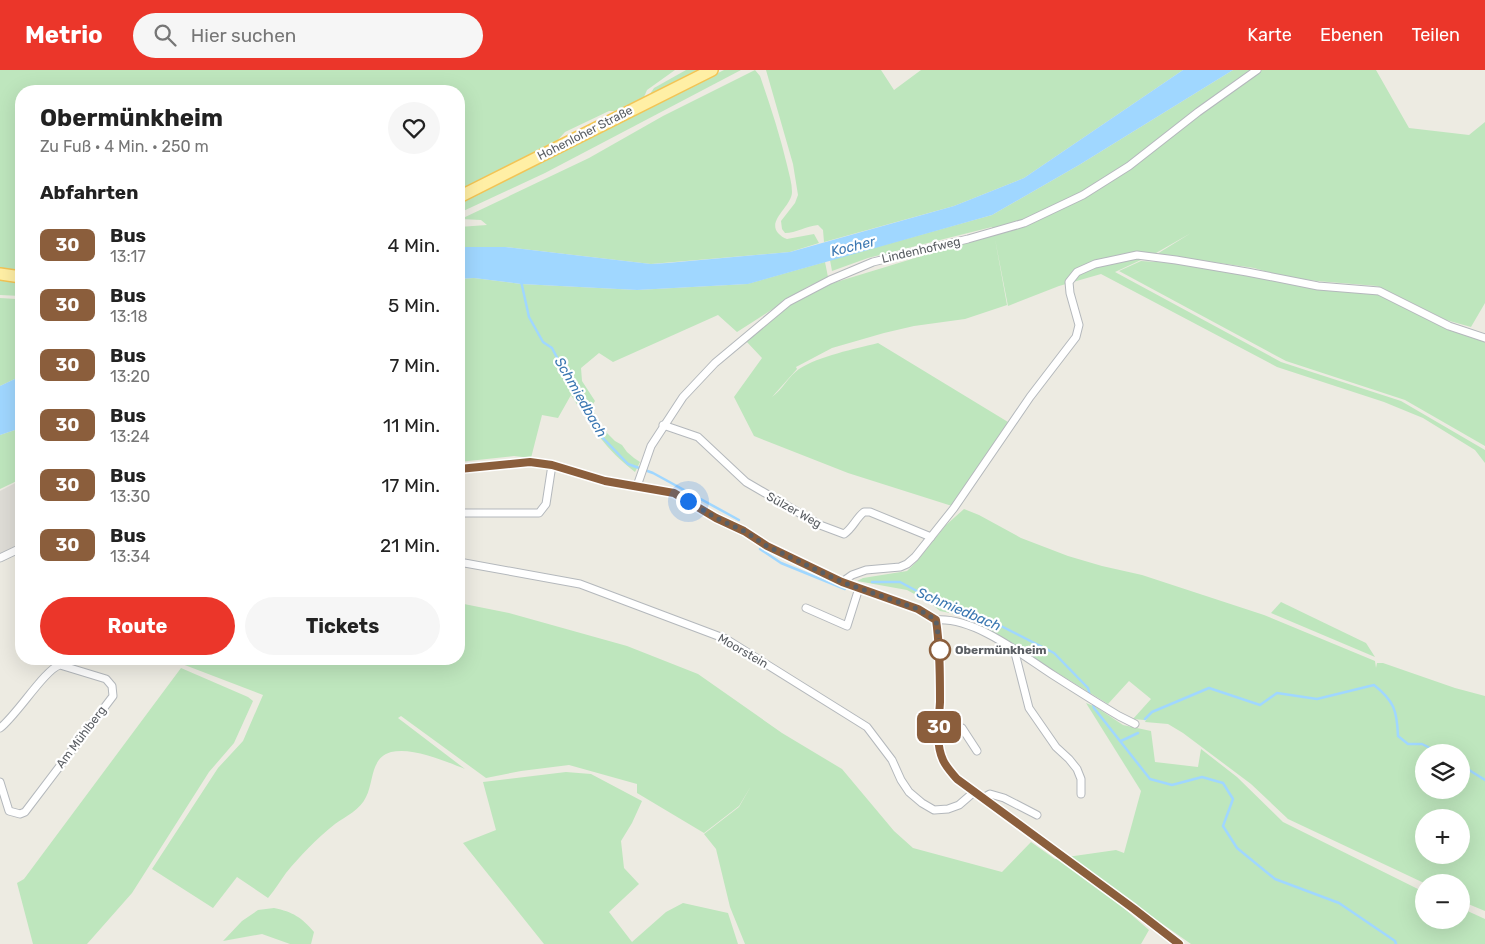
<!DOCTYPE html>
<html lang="de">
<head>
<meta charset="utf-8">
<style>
	body { margin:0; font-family:Rubik,sans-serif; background:#f6f6f6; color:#222; height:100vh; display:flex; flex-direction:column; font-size:19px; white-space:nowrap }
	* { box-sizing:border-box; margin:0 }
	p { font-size:16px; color:#767676 }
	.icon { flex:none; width:28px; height:28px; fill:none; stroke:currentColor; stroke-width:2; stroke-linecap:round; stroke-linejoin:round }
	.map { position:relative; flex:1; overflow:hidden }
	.side { position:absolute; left:15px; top:15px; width:450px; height:580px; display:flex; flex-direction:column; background:#fff; border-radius:20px; box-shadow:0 5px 20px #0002 }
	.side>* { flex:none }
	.badge { padding:0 10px; border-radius:8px; font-size:18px; line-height:32px }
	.tools { position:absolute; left:1415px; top:674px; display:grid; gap:10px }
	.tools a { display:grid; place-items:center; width:55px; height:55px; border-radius:50%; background:#fff; box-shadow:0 5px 20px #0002; font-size:25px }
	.you { position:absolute; width:25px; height:25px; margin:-12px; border:4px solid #fff; border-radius:50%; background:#1a73e8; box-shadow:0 0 0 8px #1a73e833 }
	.map>.badge { position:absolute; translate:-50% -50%; box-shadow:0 0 0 2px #fff }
	h2 { padding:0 25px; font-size:19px; line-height:45px }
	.round { display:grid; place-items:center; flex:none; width:52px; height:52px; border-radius:26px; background:#f6f6f6 }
	.summary { display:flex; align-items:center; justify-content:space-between; height:85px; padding:0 25px }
	h1 { font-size:24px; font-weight:700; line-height:38px }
	.cta { display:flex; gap:10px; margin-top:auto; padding:10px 25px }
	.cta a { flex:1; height:58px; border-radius:30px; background:#eb362a; color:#fff; font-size:20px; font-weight:700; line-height:58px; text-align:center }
	.cta a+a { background:#f6f6f6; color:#222 }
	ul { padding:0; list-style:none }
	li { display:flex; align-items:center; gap:15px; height:60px; padding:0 25px }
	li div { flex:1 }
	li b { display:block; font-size:19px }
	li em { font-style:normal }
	li .badge { min-width:55px; font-weight:700; text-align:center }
	header { display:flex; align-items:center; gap:30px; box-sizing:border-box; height:70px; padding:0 25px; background:#eb362a; color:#fff }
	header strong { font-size:24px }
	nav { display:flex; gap:28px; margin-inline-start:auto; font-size:18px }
	.search { width:350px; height:45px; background:#f6f6f6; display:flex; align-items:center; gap:12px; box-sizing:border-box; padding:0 18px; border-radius:28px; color:#767676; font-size:19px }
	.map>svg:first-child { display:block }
	.industrial { fill:#dedcd6 }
	.green { fill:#bee6bd; fill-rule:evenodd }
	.water { fill:#a0d7ff }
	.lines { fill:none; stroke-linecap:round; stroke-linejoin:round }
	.stream { stroke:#a0d7ff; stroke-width:2.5 }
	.street-casing { stroke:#b4b8bc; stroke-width:9 }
	.primary-casing { stroke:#f3c455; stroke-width:14 }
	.street { stroke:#fff; stroke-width:7 }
	.primary { stroke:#ffefa5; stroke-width:11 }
	.line-casing { stroke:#fff; stroke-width:11 }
	.line { stroke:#8b5e3c; stroke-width:8 }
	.walk { stroke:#5a5e63; stroke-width:5; stroke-dasharray:0 9 }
	.stop-dot { fill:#fff; stroke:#8b5e3c; stroke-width:2.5 }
	.labels { text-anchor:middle; stroke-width:4.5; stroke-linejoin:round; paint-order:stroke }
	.street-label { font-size:12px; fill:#5a5e63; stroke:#fff }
	.stop-label { font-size:12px; font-weight:bold; fill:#5a5e63; stroke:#fff; text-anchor:start }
	.water-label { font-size:14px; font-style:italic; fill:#3c78b2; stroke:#fff }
</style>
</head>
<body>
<header>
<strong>Metrio</strong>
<div class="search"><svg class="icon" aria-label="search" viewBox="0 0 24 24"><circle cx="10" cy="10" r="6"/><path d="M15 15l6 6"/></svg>Hier suchen</div>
<nav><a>Karte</a><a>Ebenen</a><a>Teilen</a></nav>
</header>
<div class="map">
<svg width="1485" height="874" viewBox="0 0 1485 874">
	<rect width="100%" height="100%" fill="#edebe2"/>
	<polygon class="industrial" points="21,410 21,474 0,484 0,421"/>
	<g class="green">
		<polygon points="0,0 675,0 647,20 644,27 615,41 609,41 565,62 556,72 459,121 459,21 21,21 21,200 0,198"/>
		<polygon points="686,0 697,0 650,24 654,18"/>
		<polygon points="724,0 741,0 545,103 459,143 459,134"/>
		<path d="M755,0L760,6C770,35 780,65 787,95C789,104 792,113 792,122C792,136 767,150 778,163C781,166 783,168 787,169L814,164L819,173L790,182L651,194L505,177H459V157L487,155L481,150L461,149L589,88L663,46Z"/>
		<path d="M881,0L894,20L921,0H1183L1024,108L954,136L824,172L823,160L818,155C806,156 796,163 785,163L782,159L781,151L795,133L798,125L793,94L766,0Z"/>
		<path d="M1233,0H1376L1409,58L1469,65L1485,52V233L1471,257L1446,250L1377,216L1317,211L1282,206L1254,198L1157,184L1191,163L1156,183L1115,202L1281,292L1401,331L1485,380V393L1475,380L1423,348L1384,332L1277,297L1101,204L1059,216L1008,236L995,169L1007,235L965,249L914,256L884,263L832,278L796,297L797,299L772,327C782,320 789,306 799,299C819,286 855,279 878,273L1008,352L952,436L848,403L754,366L734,327L762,288L746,271L790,234L833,213L971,171L993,161L992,157L868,188L832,201L830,190L992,145L1079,95Z"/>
		<polygon points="1141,191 1174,193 1377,223 1485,271 1485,376 1405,330 1286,291 1119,201"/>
		<path d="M825,192L828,207L807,217L737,262L718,245L613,292L599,283L581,298L582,311L595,331L591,337L606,362L615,371L622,375L627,382L634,388L640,392L635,402C606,380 590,355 571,325L558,348L542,345L531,388L514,386L459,392V209L474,208L521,214L637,220L747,214Z"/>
		<polygon points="0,210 21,212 21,226 0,225"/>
		<path d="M0,228L16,229L21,234C20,258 21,281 21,306L0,316Z"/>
		<polygon points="21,358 21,409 0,419 0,365"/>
		<path d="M964,439L979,445L1021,468L1068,486L1102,496L1142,505L1264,545L1375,591L1376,598L1377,593H1383L1455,618L1485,626V841L1461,831V812L1424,813L1288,749L1251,714L1183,663L1168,654L1145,652L1149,644L1144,650L1133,649L1151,629L1129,611L1108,634L965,546L940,541L929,532L907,520L857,511L863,508L907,501L917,491L946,455ZM1424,682H1461V720H1424ZM1424,748H1461V785H1424Z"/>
		<polygon points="1281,532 1366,573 1375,587 1271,543"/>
		<path d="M459,533L509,543L627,576L698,604L782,663L842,699L894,761L913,778L1002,802L1031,772L1055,789H1059L1104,821L1149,860L1141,874H745L730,837L716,779L704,764L739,737L751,716L739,736L704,763L637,723V714L569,695L521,701L486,708L401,646L398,648L465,699C445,691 413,677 391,682C370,688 374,712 366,727C361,739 345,747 335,754C317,768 300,786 286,803C280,811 275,820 268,828L237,807L213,838L152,799L218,698L243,671L263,625L169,589H459Z"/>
		<polygon points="181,598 248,627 253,631 234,673 209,702 132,823 87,874 33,874 17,813 24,809"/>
		<polygon points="1086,633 1096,637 1123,655 1151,661 1155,692 1198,697 1201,679 1237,707 1283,752 1424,822 1424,850 1461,850 1461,838 1485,849 1485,874 1191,874 1067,787 1116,780 1124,783 1141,721"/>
		<polygon points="566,702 591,704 642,731 632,753 621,771 624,798 639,814 609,842 632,872 666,842 683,833 728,843 738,874 544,874 463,773 496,760 483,712"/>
		<path d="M274,838C293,842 301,847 314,862L311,874H290L262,864L223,871L242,851L258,840Z"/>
	</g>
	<g class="water">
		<polygon points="1183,0 1233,0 1079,95 992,145 748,214 637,220 521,214 474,208 459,209 459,177 505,177 651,194 667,193 790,182 954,136 1024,108"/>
		<polygon points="21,306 21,358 0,365 0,316"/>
	</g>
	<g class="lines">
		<g class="stream">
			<polyline points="521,211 529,247 543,272 552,278 564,301 574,313 602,367 628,394 653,403 739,450"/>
			<polyline points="760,479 781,493 845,519"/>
			<polyline points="872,512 900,512 943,535 997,554 1054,583 1088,618 1090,626"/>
			<polyline points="1093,633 1094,638 1150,709 1172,715 1202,707 1223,713 1233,729 1223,756 1237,778 1275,809 1339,833 1395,871 1396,874"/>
			<path d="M1145,649L1152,642L1209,618L1260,635L1277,623L1317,629L1374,615C1394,631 1397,640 1398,666L1408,674H1422L1438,682"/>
			<polyline points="1121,671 1138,663"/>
			<polyline points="1461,695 1485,710"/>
		</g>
		<defs>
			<g id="street">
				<path d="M663,355L698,367L746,412L820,455L844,464C853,458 856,448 864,442H870L931,467"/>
				<path d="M459,399L530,392L552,395L605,411L674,423L715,448L744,461L767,476L842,512L918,539L936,550C940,577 940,604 940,632C940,650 935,673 943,690C946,697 952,703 957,709L1134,839L1179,874"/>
				<polyline points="637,416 651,376 683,327 715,293 788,232 830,210 873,192 968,169 1024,153 1083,125 1129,96 1198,42 1257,0"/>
				<polyline points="459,443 539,443 546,434 552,395"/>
				<polyline points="0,488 21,478"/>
				<polyline points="459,492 580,514 726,569 867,657 892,690 901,710 909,722 922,733 934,740 948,739 959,735 974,722"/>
				<polyline points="842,512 852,505 866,500 900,497 907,494 915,487 954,438 1030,327 1076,267 1079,255 1070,223 1069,212 1077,202 1095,194 1137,185 1176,190 1247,202 1318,216 1379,221 1449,256 1485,268"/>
				<polyline points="806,538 847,556 859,518"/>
				<path d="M936,550C975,547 1022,585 1053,605C1075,619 1097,633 1119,646L1135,654"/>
				<polyline points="1014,579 1029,638 1056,677 1069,689 1077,699 1081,709 1081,724"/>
				<polyline points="939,649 962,658 977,681"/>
				<path d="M0,658C17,645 45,599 60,595L106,609L112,616L113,626L25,742L20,744L9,741L0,712"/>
				<polyline points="983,728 990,724 1004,728 1037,745"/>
			</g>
			<g id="primary">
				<polyline points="459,127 712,0"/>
				<polyline points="0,204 21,207"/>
			</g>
		</defs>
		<use href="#street" class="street-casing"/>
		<use href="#primary" class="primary-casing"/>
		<use href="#street" class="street"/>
		<use href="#primary" class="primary"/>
	</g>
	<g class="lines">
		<defs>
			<path id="line" d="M459,399L530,392L552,395L605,411L674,423L716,448L744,461L767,476L842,512L918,539L936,550C940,577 940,604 940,632C939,650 935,673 943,690C946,697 952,703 957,709L1134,839L1179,874"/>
		</defs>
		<use href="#line" class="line-casing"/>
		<use href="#line" class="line"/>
		<polyline class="walk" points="688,431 716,448 744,461 767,476 842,512 918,539 936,550 940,580"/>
	</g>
	<circle class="stop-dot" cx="940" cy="580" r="10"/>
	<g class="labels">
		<g class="street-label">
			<text transform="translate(585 63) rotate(-27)" y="4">Hohenloher Straße</text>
			<text transform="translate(921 180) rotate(-13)" y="4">Lindenhofweg</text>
			<text transform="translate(794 440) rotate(29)" y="4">Sülzer Weg</text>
			<text transform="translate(743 581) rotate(30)" y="4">Moorstein</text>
			<text transform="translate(81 667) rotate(-53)" y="4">Am Mühlberg</text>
		</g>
		<g class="stop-label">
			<text x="955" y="584">Obermünkheim</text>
		</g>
		<g class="water-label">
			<text transform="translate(853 176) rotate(-14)" y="5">Kocher</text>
			<text transform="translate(581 327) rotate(60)" y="5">Schmiedbach</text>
			<text transform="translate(959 539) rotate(23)" y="5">Schmiedbach</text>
		</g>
	</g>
</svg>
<div class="tools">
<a><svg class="icon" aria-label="layers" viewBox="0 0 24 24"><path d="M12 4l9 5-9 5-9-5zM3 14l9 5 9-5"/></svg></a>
<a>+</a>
<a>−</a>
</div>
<div class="you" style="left:688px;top:431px"></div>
<b class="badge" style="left:939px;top:657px;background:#8b5e3c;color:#fff">30</b>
<section class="side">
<div class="summary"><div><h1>Obermünkheim</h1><p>Zu Fuß · 4 Min. · 250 m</p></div><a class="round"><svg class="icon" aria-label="heart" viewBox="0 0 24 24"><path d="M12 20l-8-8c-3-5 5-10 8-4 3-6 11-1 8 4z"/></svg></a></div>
<h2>Abfahrten</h2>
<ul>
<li><span class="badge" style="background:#8b5e3c;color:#fff">30</span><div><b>Bus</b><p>13:17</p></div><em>4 Min.</em></li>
<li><span class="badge" style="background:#8b5e3c;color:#fff">30</span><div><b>Bus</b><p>13:18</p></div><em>5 Min.</em></li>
<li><span class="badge" style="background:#8b5e3c;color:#fff">30</span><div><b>Bus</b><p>13:20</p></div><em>7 Min.</em></li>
<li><span class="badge" style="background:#8b5e3c;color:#fff">30</span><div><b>Bus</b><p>13:24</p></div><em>11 Min.</em></li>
<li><span class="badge" style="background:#8b5e3c;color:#fff">30</span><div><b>Bus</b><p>13:30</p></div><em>17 Min.</em></li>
<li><span class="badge" style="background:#8b5e3c;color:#fff">30</span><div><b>Bus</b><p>13:34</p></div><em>21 Min.</em></li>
</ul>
<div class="cta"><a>Route</a><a>Tickets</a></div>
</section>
</div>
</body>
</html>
